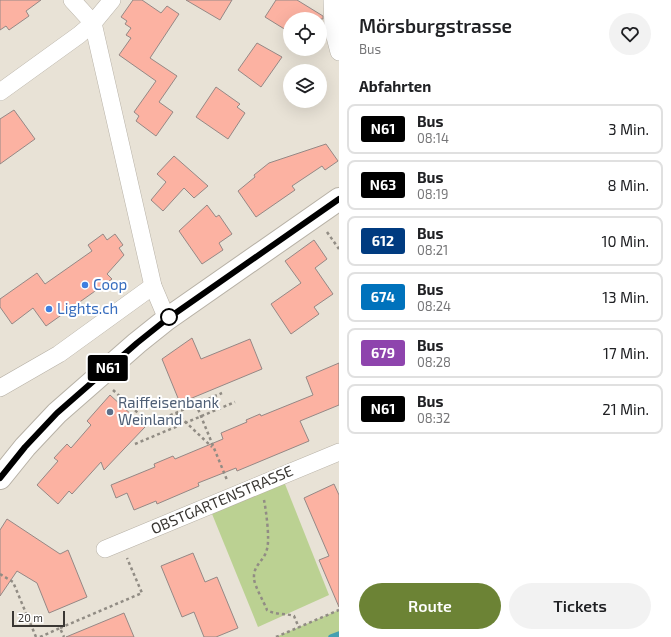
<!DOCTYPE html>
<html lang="de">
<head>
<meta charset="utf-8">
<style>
	body { margin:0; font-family:"Exo 2",sans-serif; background:#f2f2f2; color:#202124; height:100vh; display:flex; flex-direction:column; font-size:15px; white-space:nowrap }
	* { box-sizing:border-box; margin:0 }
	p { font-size:13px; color:#757577 }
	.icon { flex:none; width:22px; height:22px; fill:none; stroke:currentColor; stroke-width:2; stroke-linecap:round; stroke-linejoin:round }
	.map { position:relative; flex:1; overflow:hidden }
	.side { display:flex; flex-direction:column; background:#fff; width:332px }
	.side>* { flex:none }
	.badge { padding:0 8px; border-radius:3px; font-size:14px; line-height:26px }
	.tools { position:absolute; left:283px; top:12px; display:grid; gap:8px }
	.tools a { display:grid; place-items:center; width:44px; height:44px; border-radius:50%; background:#fff; box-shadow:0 4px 16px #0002; font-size:20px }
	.scale { position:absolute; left:12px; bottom:10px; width:53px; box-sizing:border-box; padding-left:4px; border:2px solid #3a3733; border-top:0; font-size:11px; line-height:14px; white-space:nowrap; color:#3a3733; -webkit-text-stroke:3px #fff; paint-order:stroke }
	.map>.badge { position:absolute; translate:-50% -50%; box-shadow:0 0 0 2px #fff }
	h2 { padding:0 20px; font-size:15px; line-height:36px }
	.round { display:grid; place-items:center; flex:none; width:42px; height:42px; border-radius:21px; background:#f2f2f2 }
	.summary { display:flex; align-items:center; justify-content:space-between; height:68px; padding:0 20px }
	h1 { font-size:19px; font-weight:600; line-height:30px }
	.button { display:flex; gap:8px; margin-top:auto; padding:8px 20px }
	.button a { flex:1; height:46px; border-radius:24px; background:#6c8335; color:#fff; font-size:16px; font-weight:600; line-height:46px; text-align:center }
	.button a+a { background:#f2f2f2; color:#202124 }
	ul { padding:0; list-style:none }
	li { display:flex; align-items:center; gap:12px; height:50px; margin:0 8px 6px; padding:0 12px; border:2px solid #e0e0e0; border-radius:8px }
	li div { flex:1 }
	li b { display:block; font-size:15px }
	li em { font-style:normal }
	li .badge { min-width:44px; font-weight:700; text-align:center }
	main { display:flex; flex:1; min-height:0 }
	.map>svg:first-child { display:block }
	.green { fill:#bbd192 }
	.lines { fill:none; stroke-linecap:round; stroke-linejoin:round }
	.stream { stroke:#44a0b1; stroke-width:5.5 }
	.building { fill:#fcb2a2; stroke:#958885 }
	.minor-casing { stroke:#b7b1a6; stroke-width:18 }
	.major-casing { stroke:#b7b1a6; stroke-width:24 }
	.path { stroke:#918c84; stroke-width:2.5; stroke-dasharray:3 3; stroke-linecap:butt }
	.minor { stroke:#fff; stroke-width:17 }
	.major { stroke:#fff; stroke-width:22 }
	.line-casing { stroke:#fff; stroke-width:9 }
	.line { stroke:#000; stroke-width:6 }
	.shop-dot { fill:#3f7fe0; stroke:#fff; stroke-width:1.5 }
	.stop-dot { fill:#fff; stroke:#000; stroke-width:2 }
	.service-dot { fill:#5c6f8a; stroke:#fff; stroke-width:1.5 }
	.labels { text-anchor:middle; stroke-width:4; stroke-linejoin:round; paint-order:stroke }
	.shop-label { font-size:15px; fill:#366cbe; stroke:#fff; text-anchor:start }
	.service-label { font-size:15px; fill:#4e5e75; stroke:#fff; text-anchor:start }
	.street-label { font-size:15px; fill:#3a3733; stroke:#fff }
</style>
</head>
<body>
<main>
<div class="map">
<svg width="339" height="637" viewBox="0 0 339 637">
	<rect width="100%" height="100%" fill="#e8e2d6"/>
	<g class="green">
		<polygon points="283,479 329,595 258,627 210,509"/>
		<polygon points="339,610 339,637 276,637"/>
	</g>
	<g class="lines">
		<polyline class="stream" points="331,637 339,634"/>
	</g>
	<g class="building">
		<polygon points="0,0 41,0 26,11 29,16 9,30 6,26 0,30"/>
		<polygon points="133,0 142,0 161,13 167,6 179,14 150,58 177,76 159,102 173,112 156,136 136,121 139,116 134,112 156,81 119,55 131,38 126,35 131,28 125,24 127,21 121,17"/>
		<polygon points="186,0 232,0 220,20"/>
		<polygon points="276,0 297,0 323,16 323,19 290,19 290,22 286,30 265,17"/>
		<polygon points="257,43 282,57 261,87 238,70"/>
		<polygon points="216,87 240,104 237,107 245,113 228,139 196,117"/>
		<polygon points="14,110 35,139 0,164 0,119"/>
		<polygon points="326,144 338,161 325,170 322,166 292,186 295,190 256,217 238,191 255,177 254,175 269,163"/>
		<polygon points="174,156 208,186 194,198 184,188 163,211 151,200 166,182 157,174"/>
		<polygon points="207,205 216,217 219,215 232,234 219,243 223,250 202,264 179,231"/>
		<polygon points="103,234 107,240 115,234 123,245 119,248 124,255 107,274 112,279 46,326 33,308 12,324 0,307 0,299 37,273 45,284 92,251 88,245"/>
		<polygon points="314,240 327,259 315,268 333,294 314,307 319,314 291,334 271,304 301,283 285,261"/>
		<polygon points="192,338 201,359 250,339 262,369 180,403 162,359"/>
		<polygon points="339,363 339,405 300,421 309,441 237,471 236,468 198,483 199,486 157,504 156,501 134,510 127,493 116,498 111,485 155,467 154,464 173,456 175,459 223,439 221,433 247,422 246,420 260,414 261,416 313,395 306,377"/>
		<polygon points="110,395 145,427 104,470 101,462 72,494 69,491 58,504 37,485 58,461 54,458 67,444 71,448 91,425 87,421"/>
		<polygon points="334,484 339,495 339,607 319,560 329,556 304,498"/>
		<polygon points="7,519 60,554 68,550 87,597 49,613 37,583 17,571 0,596 0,530"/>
		<polygon points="193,553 205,582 217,577 238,628 216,637 204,637 194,612 182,617 161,566"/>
		<polygon points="124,613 134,637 66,637"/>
	</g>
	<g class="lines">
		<defs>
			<g id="minor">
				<polyline points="112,0 93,23 153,286 167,319"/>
				<polyline points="332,0 333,29 339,52"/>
				<polyline points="0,92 79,35 93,23 72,0"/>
				<polyline points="0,388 59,354 153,286"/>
				<polyline points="105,549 339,452"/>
			</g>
			<polyline id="major" points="0,478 25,447 57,413 137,343 167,319 339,199"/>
		</defs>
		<use href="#minor" class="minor-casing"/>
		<use href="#major" class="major-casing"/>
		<g class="path">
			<polyline points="327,232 339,249"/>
			<polyline points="113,390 150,424 222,393"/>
			<polyline points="196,404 227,480"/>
			<polyline points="176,413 212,447"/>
			<polyline points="135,444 235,402"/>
			<path d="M264,500C266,510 270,539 267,549C264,562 253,564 254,579C255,587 264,602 267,610C275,615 285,613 294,616L299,628"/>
			<polyline points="0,574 13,582 36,637"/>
			<polyline points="60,628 142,593 127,558"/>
			<polyline points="40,637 60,628 64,637"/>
			<polyline points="276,637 339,610"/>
		</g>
		<use href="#minor" class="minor"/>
		<use href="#major" class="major"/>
	</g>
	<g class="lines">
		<defs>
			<polyline id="line" points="0,478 25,447 57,413 137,343 167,319 339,199"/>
		</defs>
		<use href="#line" class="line-casing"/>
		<use href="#line" class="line"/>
	</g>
	<g class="shop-dot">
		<circle cx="85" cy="285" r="4"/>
		<circle cx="49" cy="309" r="4"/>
	</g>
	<circle class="stop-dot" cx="169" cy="317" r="8"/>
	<circle class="service-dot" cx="110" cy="412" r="4"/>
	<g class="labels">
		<g class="shop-label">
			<text x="93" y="290">Coop</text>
			<text x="57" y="314">Lights.ch</text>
		</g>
		<g class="service-label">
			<text x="118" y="408">Raiffeisenbank<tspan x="118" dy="17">Weinland</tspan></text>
		</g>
		<g class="street-label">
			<text transform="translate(222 500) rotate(-23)" y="5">OBSTGARTENSTRASSE</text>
		</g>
	</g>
</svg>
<div class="tools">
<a><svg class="icon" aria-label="locate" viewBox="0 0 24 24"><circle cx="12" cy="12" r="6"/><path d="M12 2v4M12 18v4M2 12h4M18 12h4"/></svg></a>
<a><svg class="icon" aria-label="layers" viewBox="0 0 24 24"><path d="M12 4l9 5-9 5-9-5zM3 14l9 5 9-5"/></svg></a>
</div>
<div class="scale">20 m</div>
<b class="badge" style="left:108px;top:368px;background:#000;color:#fff">N61</b>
</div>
<section class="side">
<div class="summary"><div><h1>Mörsburgstrasse</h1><p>Bus</p></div><a class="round"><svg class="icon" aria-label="heart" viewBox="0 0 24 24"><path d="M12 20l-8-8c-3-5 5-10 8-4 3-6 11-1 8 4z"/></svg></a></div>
<h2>Abfahrten</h2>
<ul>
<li><span class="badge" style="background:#000;color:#fff">N61</span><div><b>Bus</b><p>08:14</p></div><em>3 Min.</em></li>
<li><span class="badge" style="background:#000;color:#fff">N63</span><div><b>Bus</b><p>08:19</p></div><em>8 Min.</em></li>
<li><span class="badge" style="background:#003b80;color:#fff">612</span><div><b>Bus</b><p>08:21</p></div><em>10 Min.</em></li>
<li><span class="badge" style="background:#0072bc;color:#fff">674</span><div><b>Bus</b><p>08:24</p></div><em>13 Min.</em></li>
<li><span class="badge" style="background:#8e44ad;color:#fff">679</span><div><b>Bus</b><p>08:28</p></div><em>17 Min.</em></li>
<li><span class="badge" style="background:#000;color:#fff">N61</span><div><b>Bus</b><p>08:32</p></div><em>21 Min.</em></li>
</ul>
<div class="button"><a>Route</a><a>Tickets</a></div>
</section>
</main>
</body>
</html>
